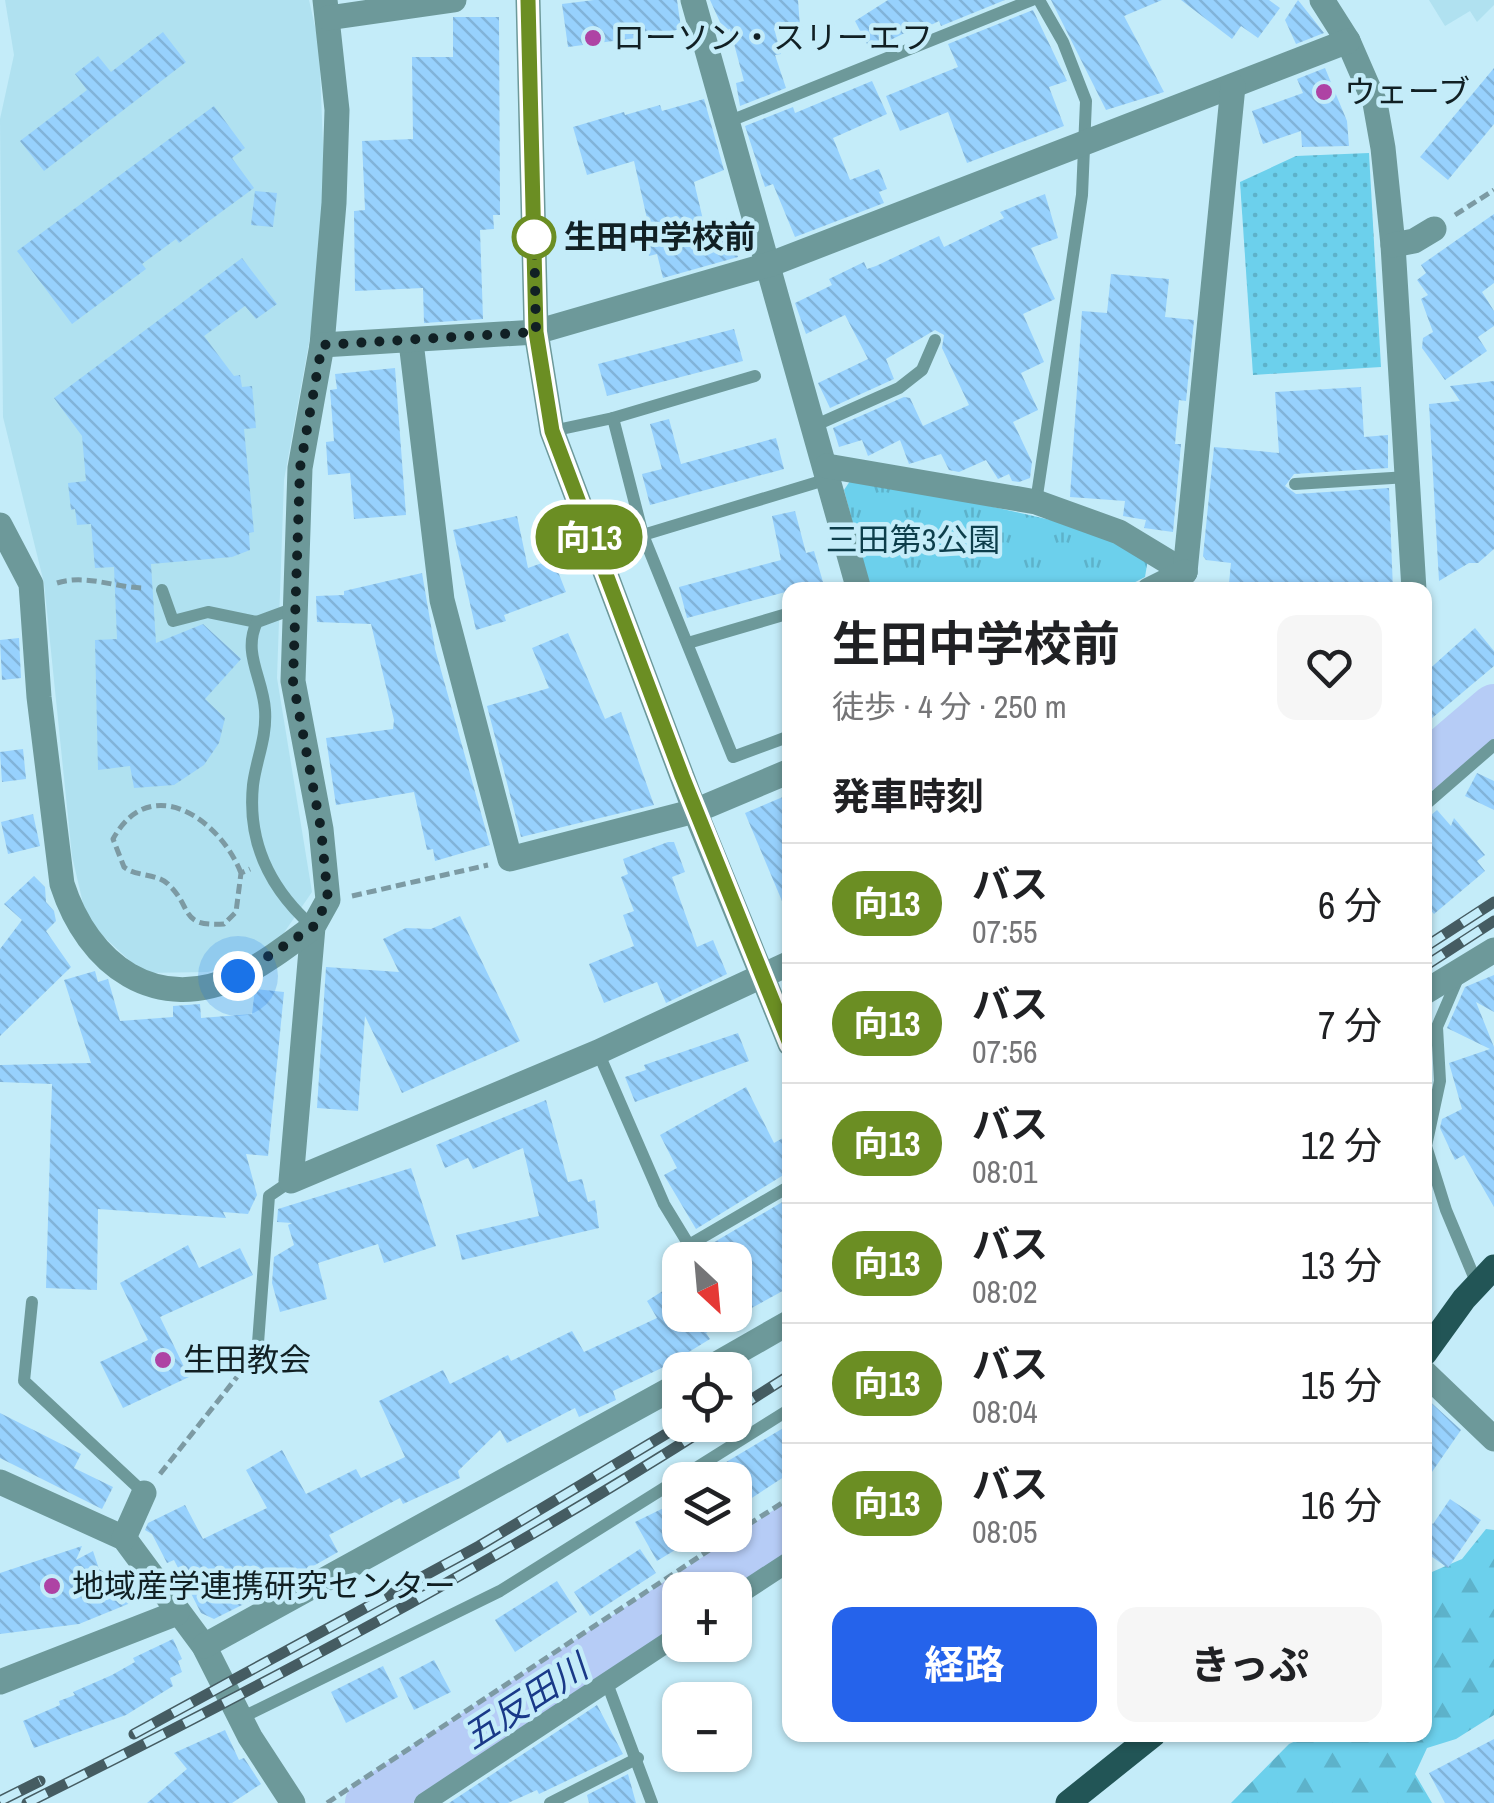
<!DOCTYPE html>
<html lang="ja">
<head>
<meta charset="utf-8">
<style>
	body { margin:0; font-family:"Archivo Narrow","Noto Sans JP",sans-serif; background:#f6f6f6; color:#202124; height:100vh; display:flex; flex-direction:column; font-size:38px; white-space:nowrap }
	* { box-sizing:border-box; margin:0 }
	p { font-size:32px; color:#757577 }
	.icon { flex:none; width:55px; height:55px; fill:none; stroke:currentColor; stroke-width:2; stroke-linecap:round; stroke-linejoin:round }
	.map { position:relative; flex:1; overflow:hidden }
	.drawer { position:absolute; left:782px; top:582px; width:650px; height:1160px; display:flex; flex-direction:column; background:#fff; border-radius:20px; box-shadow:0 2px 8px #0004 }
	.drawer>* { flex:none }
	.badge { padding:0 20px; border-radius:32px; font-size:35px; line-height:65px }
	.needle { width:65px; rotate:154deg }
	.buttons { position:absolute; left:662px; top:1242px; display:grid; gap:20px }
	.buttons a { display:grid; place-items:center; width:90px; height:90px; border-radius:20px; background:#fff; box-shadow:0 2px 8px #0004; font-size:50px }
	.you { position:absolute; width:50px; height:50px; margin:-25px; border:8px solid #fff; border-radius:50%; background:#1a73e8; box-shadow:0 0 0 15px #1a73e833 }
	.map>.badge { position:absolute; translate:-50% -50%; box-shadow:0 0 0 5px #fff }
	h2 { padding:0 50px; font-size:38px; line-height:90px }
	.round { display:grid; place-items:center; flex:none; width:105px; height:105px; border-radius:20px; background:#f6f6f6 }
	.head { display:flex; align-items:center; justify-content:space-between; height:170px; padding:0 50px }
	h1 { font-size:48px; font-weight:700; line-height:75px }
	.cta { display:flex; gap:20px; margin-top:auto; padding:20px 50px }
	.cta a { flex:1; height:115px; border-radius:20px; background:#2563eb; color:#fff; font-size:40px; font-weight:700; line-height:115px; text-align:center }
	.cta a+a { background:#f6f6f6; color:#202124 }
	ul { padding:0; list-style:none }
	li { display:flex; align-items:center; gap:30px; height:120px; padding:0 50px; border-top:2px solid #e0e0e0 }
	li div { flex:1 }
	li b { display:block; font-size:38px }
	li em { font-style:normal }
	li .badge { min-width:110px; font-weight:700; text-align:center }
	.map>svg:first-child { display:block }
	.built { fill:#b0e1f0 }
	.grass { fill:url(#grass-tufts) }
	.forest { fill:url(#forest-firs) }
	.garden { fill:url(#garden-dots) }
	.lines { fill:none; stroke-linecap:round; stroke-linejoin:round }
	.river { stroke:#b6ccf6; stroke-width:48 }
	.building { fill:url(#building-back-hatch) }
	.path { stroke:#7c9aa3; stroke-width:5; stroke-dasharray:10 5; stroke-linecap:butt }
	.service { stroke:#6d999a; stroke-width:12 }
	.pedestrian { stroke:#6d999a; stroke-width:20 }
	.minor { stroke:#6d999a; stroke-width:25 }
	.tertiary { stroke:#6d999a; stroke-width:25 }
	.primary { stroke:#225556; stroke-width:25 }
	.rail-casing { stroke:#455c62; stroke-width:11 }
	.rail { stroke:#c4ecf9; stroke-width:8; stroke-dasharray:22; stroke-linecap:butt }
	.line-casing { stroke:#fff; stroke-width:22 }
	.line { stroke:#6b8e23; stroke-width:15 }
	.walk { stroke:#112024; stroke-width:10; stroke-dasharray:0 18 }
	.poi-dot { fill:#ae43a4; stroke:#c4ecf9; stroke-width:4 }
	.stop-dot { fill:#fff; stroke:#6b8e23; stroke-width:5 }
	.labels { text-anchor:middle; stroke-width:9; stroke-linejoin:round; paint-order:stroke }
	.poi-label { font-size:32px; fill:#112024; stroke:#c4ecf9; text-anchor:start }
	.stop-label { font-size:32px; font-weight:bold; fill:#112024; stroke:#c4ecf9; text-anchor:start }
	.park-label { font-size:32px; fill:#0d3e4b; stroke:#c4ecf9 }
	.water-label { font-size:35px; font-style:italic; fill:#193988; stroke:#c4ecf9 }
</style>
</head>
<body>
<div class="map">
<svg width="1494" height="1803" viewBox="0 0 1494 1803">
	<defs>
		<pattern id="grass-tufts" width="24" height="20" patternUnits="userSpaceOnUse" patternTransform="scale(2.5)"><rect width="24" height="20" fill="#6cd0ec"/><path d="M3 7l-1-3M5 7V3M7 7l1-3M15 17l-1-3M17 17v-4M19 17l1-3" fill="none" stroke="#5db2ca"/></pattern>
		<pattern id="forest-firs" width="22" height="20" patternUnits="userSpaceOnUse" patternTransform="scale(2.5)"><rect width="22" height="20" fill="#6cd0ec"/><path d="M5 1l3.5 6h-7zM16 11l3.5 6h-7z" fill="#5db2ca"/></pattern>
		<pattern id="garden-dots" width="8" height="8" patternUnits="userSpaceOnUse" patternTransform="scale(2.5)"><rect width="8" height="8" fill="#6cd0ec"/><path d="M2 2h.1M6 6h.1" fill="none" stroke="#5db2ca" stroke-width="1.8" stroke-linecap="round"/></pattern>
		<pattern id="building-back-hatch" width="6" height="6" patternUnits="userSpaceOnUse" patternTransform="scale(2.5)"><rect width="6" height="6" fill="#97d1fd"/><path d="M-1 5l2 2M0 0l6 6M5-1l2 2" fill="none" stroke="#81b3d9"/></pattern>
	</defs>
	<rect width="100%" height="100%" fill="#c4ecf9"/>
	<g class="built">
		<polygon points="5,0 309,0 319,44 325,195 319,288 284,480 277,678 312,892 281,937 242,963 208,972 143,973 103,936 85,912 72,856 44,583 3,417 0,119 14,55"/>
		<polygon points="1429,0 1494,0 1494,5 1477,22 1470,11 1445,26"/>
	</g>
	<polygon class="grass" points="854,475 1081,527 1148,559 1145,577 1120,590 870,590 844,490"/>
	<polygon class="forest" points="1486,1529 1494,1530 1494,1715 1456,1739 1427,1748 1415,1774 1432,1803 1231,1803 1289,1744 1309,1735 1425,1735 1425,1575 1462,1559"/>
	<polygon class="garden" points="1369,153 1381,367 1253,375 1240,182 1296,156"/>
	<g class="lines">
		<g class="river">
			<polyline points="1425,767 1494,708"/>
			<polyline points="696,1590 790,1528"/>
			<polyline points="369,1803 680,1600"/>
		</g>
	</g>
	<g class="building">
		<polygon points="594,0 677,0 681,28 666,34 568,47 562,4"/>
		<polygon points="710,0 798,0 800,27 774,28 781,54 775,55 786,88 740,106 736,83 744,81 730,29 724,31"/>
		<polygon points="888,0 1005,0 941,26 939,21 925,28 923,24 870,50 855,21"/>
		<polygon points="1051,0 1162,0 1124,16 1164,92 1106,110"/>
		<polygon points="1181,0 1269,0 1280,8 1258,38 1241,26 1232,39"/>
		<polygon points="1298,0 1324,33 1296,44 1285,20"/>
		<polygon points="1033,10 1067,81 1049,87 1064,126 967,163 948,112 900,131 886,96 958,67 948,44"/>
		<polygon points="453,17 499,17 500,215 493,215 494,229 480,230 483,319 424,323 423,288 355,291 354,211 365,210 362,141 413,139 412,57 453,57"/>
		<polygon points="163,32 186,62 44,171 20,141 87,90 75,74 98,56 111,72"/>
		<polygon points="1325,68 1347,121 1349,146 1302,147 1301,131 1263,144 1252,111 1303,93 1297,79"/>
		<polygon points="1494,68 1494,124 1448,180 1420,157"/>
		<polygon points="872,81 887,114 833,138 850,180 879,169 887,189 879,192 884,203 795,237 773,184 765,187 745,126 793,107 795,113"/>
		<polygon points="704,99 724,170 694,182 705,228 738,220 745,248 736,250 738,257 663,278 657,254 649,256 640,225 648,223 634,161 587,175 573,127 624,112 625,115 660,105 662,111"/>
		<polygon points="214,106 245,148 232,158 254,188 179,243 176,239 142,264 146,269 72,324 17,251"/>
		<polygon points="255,191 277,193 273,227 251,225"/>
		<polygon points="1045,194 1058,238 1031,248 1055,299 1023,314 1044,362 1021,373 1038,410 1013,422 1032,462 1030,478 1019,482 1012,481 1009,474 998,479 986,460 959,472 949,470 941,454 909,464 900,440 868,456 862,440 839,447 833,428 904,397 910,398 923,426 969,405 942,348 944,335 935,330 886,359 894,379 830,408 818,383 868,359 845,315 806,334 795,303 832,285 829,279 864,262 867,269 876,266 939,236 944,247 1004,218 1000,212"/>
		<polygon points="1494,214 1494,283 1482,292 1494,311 1494,326 1478,337 1487,351 1445,380 1422,348 1423,338 1433,332 1421,299 1428,295 1417,280 1426,273 1421,265"/>
		<polygon points="242,258 277,304 256,319 245,306 204,336 234,376 240,375 242,387 252,386 256,428 244,429 254,532 249,533 250,550 232,557 151,564 156,643 203,624 241,659 205,699 225,718 219,743 204,765 174,785 134,788 130,766 98,770 95,640 117,639 114,567 95,568 91,524 77,525 75,509 71,510 68,483 86,481 82,436 54,398"/>
		<polygon points="1111,274 1169,279 1165,317 1194,320 1186,401 1179,400 1175,444 1181,444 1173,532 1144,528 1146,520 1123,516 1125,501 1070,497 1082,311 1107,313"/>
		<polygon points="734,329 743,361 607,396 598,364"/>
		<polygon points="395,368 406,515 354,519 350,473 328,475 326,442 334,441 330,390 337,389 335,374"/>
		<polygon points="1494,381 1494,549 1478,563 1469,563 1439,581 1429,404 1460,401 1450,386"/>
		<polygon points="1361,387 1364,437 1388,435 1388,468 1294,474 1285,486 1296,494 1389,488 1393,590 1291,590 1229,583 1231,563 1206,560 1203,556 1214,447 1279,453 1275,392"/>
		<polygon points="669,419 681,464 776,438 784,469 650,505 642,474 662,469 650,424"/>
		<polygon points="795,511 806,553 814,551 823,582 687,618 679,587 781,560 772,516"/>
		<polygon points="517,516 528,568 553,559 566,592 504,615 506,621 476,630 453,530"/>
		<polygon points="422,573 435,649 490,845 435,861 433,849 427,850 414,792 336,805 326,738 393,729 394,720 371,624 317,622 316,596 344,595 344,591"/>
		<polygon points="1475,628 1494,651 1494,666 1425,724 1425,673"/>
		<polygon points="568,633 605,719 621,712 654,805 521,837 487,706 549,688 532,648"/>
		<polygon points="19,638 21,678 2,680 0,640"/>
		<polygon points="23,749 26,779 2,782 0,752"/>
		<polygon points="1477,773 1494,781 1494,810 1465,796"/>
		<polygon points="790,794 790,920 745,813"/>
		<polygon points="1437,810 1451,826 1454,818 1485,855 1477,861 1485,871 1434,914 1425,904 1425,820"/>
		<polygon points="33,814 40,846 8,854 1,822"/>
		<polygon points="668,842 674,842 685,872 672,877 697,947 713,940 727,974 666,1003 657,982 604,1003 589,964 634,946 623,915 634,911 621,877 628,874 623,859"/>
		<polygon points="34,876 45,887 46,902 54,911 56,921 46,931 71,967 0,1036 0,949 22,920 4,904"/>
		<polygon points="460,916 520,1041 402,1093 365,1016 358,1111 317,1108 326,967 399,972 383,939 406,928 431,929"/>
		<polygon points="95,971 98,982 108,979 120,1021 173,1017 173,1006 200,1004 201,1018 252,1014 255,989 284,992 268,1156 246,1154 257,1195 248,1214 223,1212 226,1218 98,1209 97,1290 46,1288 52,1084 0,1082 0,1065 91,1063 64,980"/>
		<polygon points="1494,975 1494,1012 1476,1002 1494,1047 1494,1207 1464,1155 1455,1160 1440,1128 1442,1119 1462,1109 1449,1063 1490,1049 1447,1028 1465,987"/>
		<polygon points="738,1033 749,1061 635,1102 625,1077 646,1070 644,1065"/>
		<polygon points="746,1087 774,1143 790,1134 790,1171 696,1229 664,1175 677,1168 660,1135"/>
		<polygon points="546,1100 568,1182 582,1179 588,1202 595,1200 599,1228 462,1260 456,1235 539,1216 523,1148 473,1169 468,1158 445,1168 436,1145"/>
		<polygon points="411,1168 436,1246 384,1263 378,1244 318,1263 327,1299 280,1312 272,1283 274,1257 294,1245 288,1225 292,1223 277,1222 278,1209"/>
		<polygon points="784,1201 790,1211 790,1287 706,1333 710,1339 666,1366 613,1391 616,1400 579,1417 575,1408 507,1443 500,1430 458,1471 460,1478 403,1504 400,1498 329,1535 338,1552 264,1594 214,1619 201,1613 174,1560 167,1563 152,1534 145,1530 148,1523 185,1505 203,1539 267,1508 246,1470 282,1450 306,1494 356,1469 361,1478 405,1457 379,1401 443,1370 450,1384 508,1355 511,1361 572,1331 584,1352 657,1318 647,1301 680,1280 680,1315 735,1315 735,1260 713,1260 706,1247"/>
		<polygon points="188,1245 199,1268 240,1248 253,1275 160,1317 189,1377 123,1408 100,1362 148,1340 120,1283"/>
		<polygon points="1425,1397 1461,1430 1425,1482"/>
		<polygon points="0,1413 81,1454 74,1468 113,1487 102,1509 0,1458"/>
		<polygon points="790,1424 790,1473 735,1509 735,1480 696,1480"/>
		<polygon points="1450,1499 1481,1520 1448,1568 1425,1552 1425,1518 1433,1524"/>
		<polygon points="680,1500 680,1547 657,1561 635,1522"/>
		<polygon points="82,1546 76,1560 93,1551 99,1569 128,1588 133,1602 79,1624 0,1634 0,1573"/>
		<polygon points="640,1549 656,1573 590,1616 574,1592"/>
		<polygon points="557,1581 577,1612 515,1652 495,1620"/>
		<polygon points="173,1639 182,1659 178,1661 182,1672 170,1678 173,1686 126,1715 34,1748 23,1721 60,1705 59,1701 75,1695 73,1692 112,1675 135,1662 133,1658"/>
		<polygon points="434,1660 451,1692 414,1710 399,1678"/>
		<polygon points="383,1666 398,1697 346,1723 331,1692"/>
		<polygon points="597,1705 623,1754 539,1794 537,1790 508,1803 449,1803"/>
		<polygon points="225,1730 239,1760 244,1758 261,1784 232,1803 147,1803 187,1769 174,1753"/>
		<polygon points="1494,1739 1494,1803 1445,1803 1429,1773"/>
		<polygon points="628,1774 636,1803 589,1803 587,1795"/>
	</g>
	<g class="lines">
		<g class="path">
			<polyline points="1455,215 1494,190"/>
			<path d="M57,583C85,574 113,587 143,588"/>
			<path d="M241,873C220,819 150,771 113,839L124,867C136,877 158,873 169,885C193,908 179,927 224,924L236,912L241,873L250,869"/>
			<polyline points="352,896 488,865"/>
			<polyline points="160,1474 237,1377"/>
			<polyline points="735,1533 790,1498"/>
			<polyline points="327,1803 732,1535"/>
		</g>
		<g class="service">
			<polyline points="730,121 1032,0"/>
			<polyline points="613,418 755,376"/>
			<polyline points="816,425 899,388 922,370 935,340"/>
			<polyline points="552,431 613,418 643,535 733,757 790,736"/>
			<polyline points="1295,484 1408,477"/>
			<polyline points="1036,502 1082,195 1086,101 1063,42 1039,0"/>
			<polyline points="643,535 828,479"/>
			<polyline points="162,590 173,621 208,612 257,622"/>
			<path d="M295,608L257,622C242,653 263,678 265,710C267,738 256,760 253,785C247,844 271,890 313,927"/>
			<polyline points="688,643 790,613"/>
			<polyline points="1425,805 1494,745"/>
			<polyline points="1461,971 1437,1027 1440,1081 1426,1146 1446,1210 1477,1284"/>
			<polyline points="598,1052 664,1204 689,1245 790,1186"/>
			<polyline points="32,1302 24,1381 144,1493"/>
			<polyline points="248,1363 258,1343 269,1196 291,1181"/>
			<polyline points="607,1683 652,1803"/>
			<polyline points="241,1718 500,1591 790,1409"/>
			<polyline points="550,1803 638,1758"/>
		</g>
		<g class="pedestrian">
			<polyline points="735,1597 790,1561"/>
			<polyline points="424,1803 680,1634"/>
		</g>
		<g class="minor">
			<polyline points="325,0 337,110 334,203 322,345 300,468 293,681 321,829 328,900 313,927 291,1181 598,1052 790,963"/>
			<polyline points="693,0 859,590"/>
			<polyline points="1322,0 1348,41 1375,103 1383,148 1393,245 1414,590"/>
			<polyline points="328,18 454,0"/>
			<polyline points="1393,245 1414,241 1434,229"/>
			<polyline points="411,342 442,600 510,859 695,811 790,771"/>
			<polyline points="322,345 536,332 771,264 1348,41"/>
			<polyline points="827,466 1036,502 1119,532 1185,572"/>
			<path d="M0,525L31,584L39,697L62,884C88,965 156,1016 241,975C267,962 290,944 313,927"/>
			<polyline points="1185,572 1233,86"/>
			<polyline points="1149,590 1185,572"/>
			<polyline points="1425,992 1494,950"/>
			<polyline points="706,1370 790,1322"/>
			<polyline points="1425,1373 1494,1439"/>
			<polyline points="0,1482 124,1538 204,1646 250,1737 293,1803"/>
			<polyline points="124,1538 144,1493"/>
			<polyline points="204,1646 680,1384"/>
			<polyline points="0,1682 177,1613"/>
		</g>
		<polyline class="tertiary" points="528,0 536,332 552,431 695,811 790,1044"/>
		<g class="primary">
			<polyline points="1425,1353 1464,1299 1494,1267"/>
			<polyline points="1068,1803 1153,1735"/>
		</g>
		<defs>
			<g id="rail">
				<polyline points="1425,947 1494,902"/>
				<polyline points="1425,966 1494,921"/>
				<polyline points="735,1410 790,1375"/>
				<polyline points="134,1734 479,1546 681,1425"/>
				<polyline points="0,1801 40,1781"/>
				<path d="M27,1803C260,1687 492,1565 711,1425"/>
			</g>
		</defs>
		<use href="#rail" class="rail-casing"/>
		<use href="#rail" class="rail"/>
	</g>
	<g class="lines">
		<defs>
			<polyline id="line" points="528,0 536,332 552,431 682,776 790,1044"/>
		</defs>
		<use href="#line" class="line-casing"/>
		<use href="#line" class="line"/>
		<polyline class="walk" points="238,976 313,927 328,900 321,829 293,681 300,468 322,345 536,332 534,231 534,237"/>
	</g>
	<g class="poi-dot">
		<circle cx="593" cy="38" r="10"/>
		<circle cx="1324" cy="92" r="10"/>
		<circle cx="163" cy="1360" r="10"/>
		<circle cx="52" cy="1586" r="10"/>
	</g>
	<circle class="stop-dot" cx="534" cy="237" r="20"/>
	<g class="labels">
		<g class="poi-label">
			<text x="613" y="49">ローソン・スリーエフ</text>
			<text x="1344" y="103">ウェーブ</text>
			<text x="183" y="1371">生田教会</text>
			<text x="72" y="1597">地域産学連携研究センター</text>
		</g>
		<g class="stop-label">
			<text x="564" y="248">生田中学校前</text>
		</g>
		<g class="park-label">
			<text x="913" y="551">三田第3公園</text>
		</g>
		<g class="water-label">
			<text transform="translate(525 1702) rotate(-33)" y="12">五反田川</text>
		</g>
	</g>
</svg>
<div class="buttons">
<a><svg class="needle" viewBox="-14 -14 28 28"><path d="M0-13l5 13h-10z" fill="#e53935"/><path d="M0 13l5-13h-10z" fill="#757577"/></svg></a>
<a><svg class="icon" aria-label="locate" viewBox="0 0 24 24"><circle cx="12" cy="12" r="6"/><path d="M12 2v4M12 18v4M2 12h4M18 12h4"/></svg></a>
<a><svg class="icon" aria-label="layers" viewBox="0 0 24 24"><path d="M12 4l9 5-9 5-9-5zM3 14l9 5 9-5"/></svg></a>
<a>+</a>
<a>−</a>
</div>
<div class="you" style="left:238px;top:976px"></div>
<b class="badge" style="left:589px;top:537px;background:#6b8e23;color:#fff">向13</b>
<section class="drawer">
<div class="head"><div><h1>生田中学校前</h1><p>徒歩 · 4 分 · 250 m</p></div><a class="round"><svg class="icon" aria-label="heart" viewBox="0 0 24 24"><path d="M12 20l-8-8c-3-5 5-10 8-4 3-6 11-1 8 4z"/></svg></a></div>
<h2>発車時刻</h2>
<ul>
<li><span class="badge" style="background:#6b8e23;color:#fff">向13</span><div><b>バス</b><p>07:55</p></div><em>6 分</em></li>
<li><span class="badge" style="background:#6b8e23;color:#fff">向13</span><div><b>バス</b><p>07:56</p></div><em>7 分</em></li>
<li><span class="badge" style="background:#6b8e23;color:#fff">向13</span><div><b>バス</b><p>08:01</p></div><em>12 分</em></li>
<li><span class="badge" style="background:#6b8e23;color:#fff">向13</span><div><b>バス</b><p>08:02</p></div><em>13 分</em></li>
<li><span class="badge" style="background:#6b8e23;color:#fff">向13</span><div><b>バス</b><p>08:04</p></div><em>15 分</em></li>
<li><span class="badge" style="background:#6b8e23;color:#fff">向13</span><div><b>バス</b><p>08:05</p></div><em>16 分</em></li>
</ul>
<div class="cta"><a>経路</a><a>きっぷ</a></div>
</section>
</div>
</body>
</html>
